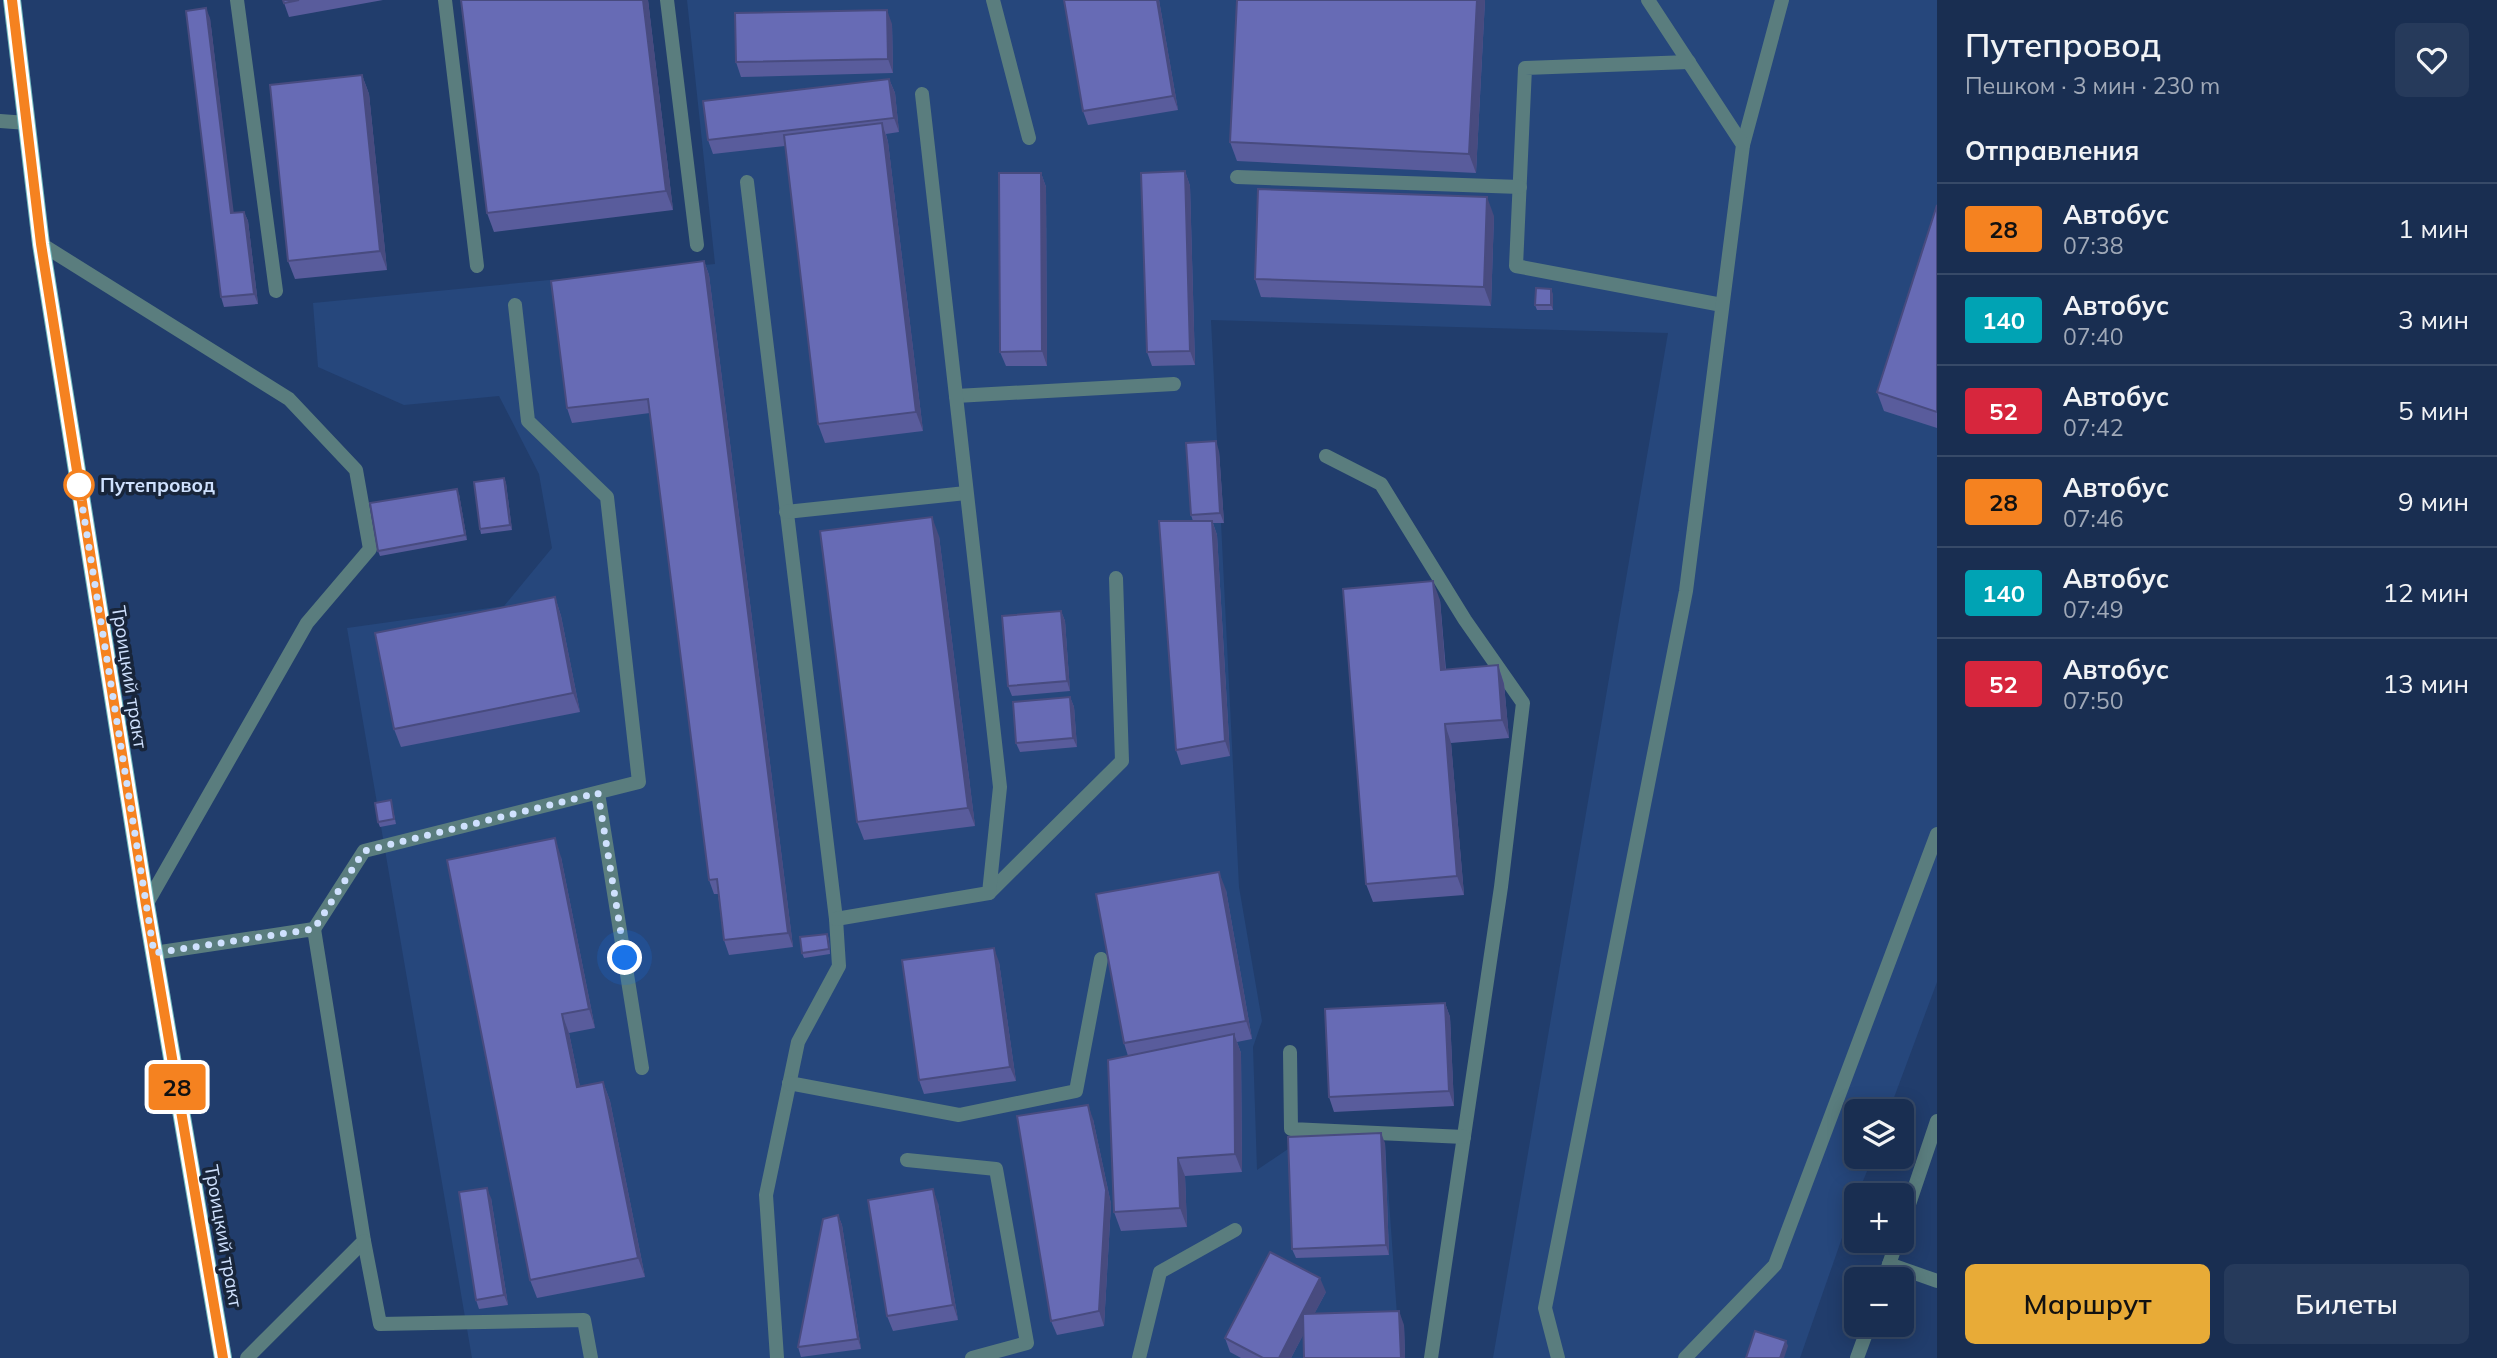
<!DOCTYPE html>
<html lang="ru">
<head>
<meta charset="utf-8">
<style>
	body { margin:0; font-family:Mulish,sans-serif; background:#263a5b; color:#f1f3f6; height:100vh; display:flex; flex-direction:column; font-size:26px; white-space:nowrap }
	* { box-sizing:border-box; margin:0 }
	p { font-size:23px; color:#9fa8b7 }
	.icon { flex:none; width:38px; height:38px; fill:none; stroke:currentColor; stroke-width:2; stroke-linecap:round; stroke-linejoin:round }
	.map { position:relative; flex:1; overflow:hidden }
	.sheet { display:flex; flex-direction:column; background:#192e51; width:560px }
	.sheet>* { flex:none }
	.badge { padding:0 14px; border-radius:5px; font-size:24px; line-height:46px }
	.buttons { position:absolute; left:1844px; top:1099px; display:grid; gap:14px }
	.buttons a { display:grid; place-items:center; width:70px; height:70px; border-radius:10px; background:#192e51; box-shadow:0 4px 18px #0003,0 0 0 2px #374a68; font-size:35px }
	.you { position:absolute; width:35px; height:35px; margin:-18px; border:5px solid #fff; border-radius:50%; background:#1a73e8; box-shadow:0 0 0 10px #1a73e833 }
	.map>.badge { position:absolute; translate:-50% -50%; box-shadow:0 0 0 4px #fff }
	h2 { padding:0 28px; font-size:26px; line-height:63px }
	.round { display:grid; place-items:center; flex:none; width:74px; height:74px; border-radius:10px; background:#263a5b }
	.summary { display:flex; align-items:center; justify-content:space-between; height:119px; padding:0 28px }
	h1 { font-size:33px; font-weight:600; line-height:52px }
	.button { display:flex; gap:14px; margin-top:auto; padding:14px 28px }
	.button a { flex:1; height:80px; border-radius:10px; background:#e8ab37; color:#111; font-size:28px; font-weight:600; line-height:80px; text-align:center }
	.button a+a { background:#263a5b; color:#f1f3f6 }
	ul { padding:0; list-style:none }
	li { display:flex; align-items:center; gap:21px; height:91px; padding:0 28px; border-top:2px solid #374a68 }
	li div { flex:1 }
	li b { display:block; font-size:26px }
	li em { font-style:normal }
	li .badge { min-width:77px; font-weight:700; text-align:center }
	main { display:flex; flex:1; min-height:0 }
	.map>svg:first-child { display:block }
	.built { fill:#26477c }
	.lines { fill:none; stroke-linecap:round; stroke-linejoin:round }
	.lane { stroke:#5a7d7e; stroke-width:14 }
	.street { stroke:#5a7d7e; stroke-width:14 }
	.primary { stroke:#6eb9bd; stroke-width:18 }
	.wall { fill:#595c9c }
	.shaded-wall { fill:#484b7f }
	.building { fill:#676bb5; stroke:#484b7f; stroke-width:2 }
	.line-casing { stroke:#fff; stroke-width:16 }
	.line { stroke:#f58220; stroke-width:10 }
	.walk { stroke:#cfe1fe; stroke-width:7; stroke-dasharray:0 12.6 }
	.stop-dot { fill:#fff; stroke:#f58220; stroke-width:3.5 }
	.labels { text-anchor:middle; stroke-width:7; stroke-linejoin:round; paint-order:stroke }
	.stop-label { font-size:19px; font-weight:bold; fill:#cfe1fe; stroke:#18253a; text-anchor:start }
	.street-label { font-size:19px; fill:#cfe1fe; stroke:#18253a }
</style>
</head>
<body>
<main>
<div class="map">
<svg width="1937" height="1358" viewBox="0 0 1937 1358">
	<rect width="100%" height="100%" fill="#213d6c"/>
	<polygon class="built" points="687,0 1937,0 1937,982 1889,1111 1857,1111 1857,1157 1873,1157 1857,1195 1800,1358 1493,1358 1668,333 1211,320 1239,887 1262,1021 1253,1047 1257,1170 1291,1147 1385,1143 1400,1358 472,1358 347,628 504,606 552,548 539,474 499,396 404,405 318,367 313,303 715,264"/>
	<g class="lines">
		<g class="lane">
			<polyline points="237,0 276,291"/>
			<polyline points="445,0 477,266"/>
			<polyline points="667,0 697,245"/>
			<polyline points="993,0 1029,138"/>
			<polyline points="1689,62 1525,68 1516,266 1722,305"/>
			<polyline points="1743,145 1782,0"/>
			<polyline points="1237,177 1520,187"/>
			<polyline points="747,182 836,919 839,966 798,1042 766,1195 777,1358"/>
			<polyline points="41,244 289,399 356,470 370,549 307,623 146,905"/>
			<polyline points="956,396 1174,384"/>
			<polyline points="1326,456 1381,484 1465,620 1523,703 1501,887 1431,1358"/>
			<polyline points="786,512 966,493"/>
			<polyline points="598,793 642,1068"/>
			<polyline points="989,893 1122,761 1116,578"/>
			<polyline points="836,919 989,893 1000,787 922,94"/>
			<polyline points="314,929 364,851 639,782 607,497 528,421 515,305"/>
			<polyline points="154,953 314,929 364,1241 247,1358"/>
			<polyline points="1290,1052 1291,1129 1464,1137"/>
			<polyline points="789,1083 959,1115 1076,1091 1101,959"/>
			<polyline points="907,1160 996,1169 1027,1343 972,1358"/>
			<polyline points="1902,1225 1937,1121"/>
			<polyline points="364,1241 380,1324 584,1320 591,1358"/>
			<polyline points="1889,1264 1937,1281"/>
			<polyline points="1884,1279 1897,1241"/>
			<polyline points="1139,1358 1160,1272 1235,1230"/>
			<polyline points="1558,1358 1545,1308 1686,591 1743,145 1648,0"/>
			<polyline points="1685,1358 1775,1265 1937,834"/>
			<polyline points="1857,1358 1869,1325"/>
		</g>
		<polyline class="street" points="0,121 27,123"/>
		<polyline class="primary" points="12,0 41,244 146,905 223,1358"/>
	</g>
	<g class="wall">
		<polygon points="283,0 383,0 289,17"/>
		<polygon points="461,0 648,0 673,210 494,232 487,213"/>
		<polygon points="1064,0 1159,0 1178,110 1088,125 1083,111"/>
		<polygon points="1485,0 1476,173 1237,161 1230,142"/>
		<polygon points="210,18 233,213 244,212 248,221 258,304 224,307 221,297"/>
		<polygon points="892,24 893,73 741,77 736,62"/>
		<polygon points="362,75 369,94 387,270 295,279 288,261"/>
		<polygon points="889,79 895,93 899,132 886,134 888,142 923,431 825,443 818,424 785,146 713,154 708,140"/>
		<polygon points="1185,171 1190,186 1195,365 1152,366 1147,352"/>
		<polygon points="1041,173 1046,187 1047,366 1006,366 1000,352"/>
		<polygon points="1937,205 1937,428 1884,411 1877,392"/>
		<polygon points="1494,216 1491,306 1261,297 1255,279"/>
		<polygon points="704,261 709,275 793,947 729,955 724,940 718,894 714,894 709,880 650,413 572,423 567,408"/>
		<polygon points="1553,294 1553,310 1537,310 1535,305"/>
		<polygon points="1219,451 1224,523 1213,523 1217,535 1230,756 1181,765 1176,750 1193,521 1191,515"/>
		<polygon points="504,478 506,483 512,530 481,534 480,529"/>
		<polygon points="459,494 467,540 380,556 378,551"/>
		<polygon points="939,536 975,826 864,840 857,822"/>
		<polygon points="555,597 561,616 580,712 401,747 394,729"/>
		<polygon points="1440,600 1446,670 1498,665 1504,684 1509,738 1451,743 1464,895 1373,902 1366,884"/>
		<polygon points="1061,611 1065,621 1070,691 1012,696 1008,686"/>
		<polygon points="1070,697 1074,707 1077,747 1020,752 1016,743"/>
		<polygon points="391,800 396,824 380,827 378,822"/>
		<polygon points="561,857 595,1028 569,1033 580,1087 603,1082 610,1101 645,1277 537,1298 530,1280"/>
		<polygon points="1226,890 1252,1039 1237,1042 1241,1053 1242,1172 1185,1176 1187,1227 1121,1231 1114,1212 1128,1056 1124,1043"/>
		<polygon points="827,934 829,939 830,954 804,958 802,953"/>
		<polygon points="999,962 1016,1081 924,1094 919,1080"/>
		<polygon points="1445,1003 1450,1017 1454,1106 1334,1112 1329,1097"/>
		<polygon points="1093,1119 1111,1204 1104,1326 1057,1335 1051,1321"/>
		<polygon points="1385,1143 1389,1255 1296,1258 1292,1249"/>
		<polygon points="491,1198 508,1305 479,1309 476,1300"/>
		<polygon points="938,1203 958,1320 893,1331 887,1316"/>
		<polygon points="838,1215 842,1225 861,1349 801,1357 798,1347"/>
		<polygon points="1326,1292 1314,1314 1404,1325 1405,1358 1304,1358 1303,1335 1291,1358 1241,1358 1230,1352 1225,1338"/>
	</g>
	<g class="shaded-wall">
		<polygon points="643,0 648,0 673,210 666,191"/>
		<polygon points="1157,0 1159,0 1178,110 1173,96"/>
		<polygon points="1477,0 1485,0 1476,173 1469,154"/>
		<polygon points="206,8 210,18 235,223 231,213"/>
		<polygon points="887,10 892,24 893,73 888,59"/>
		<polygon points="362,75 369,94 387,270 380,251"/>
		<polygon points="889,79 895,93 899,132 894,118"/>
		<polygon points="882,123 888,142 923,431 916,412"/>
		<polygon points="1185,171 1190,186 1195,365 1190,351"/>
		<polygon points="1041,173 1046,187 1047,366 1042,351"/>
		<polygon points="1487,197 1494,216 1491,306 1484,287"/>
		<polygon points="244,212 248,221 258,304 254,294"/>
		<polygon points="704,261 709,275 793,947 788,933"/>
		<polygon points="1551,289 1553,294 1553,310 1551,305"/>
		<polygon points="1216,441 1219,451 1224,523 1220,513"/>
		<polygon points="504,478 506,483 512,530 510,525"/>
		<polygon points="457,489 459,494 467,540 465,535"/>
		<polygon points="932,517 939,536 975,826 968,808"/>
		<polygon points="1212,521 1217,535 1230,756 1225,741"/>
		<polygon points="1433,581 1440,600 1447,689 1441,670"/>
		<polygon points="555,597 561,616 580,712 573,693"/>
		<polygon points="1061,611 1065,621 1070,691 1067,681"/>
		<polygon points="1498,665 1504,684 1509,738 1502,720"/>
		<polygon points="1070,697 1074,707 1077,747 1073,738"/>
		<polygon points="1445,724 1451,743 1464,895 1457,876"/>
		<polygon points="555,838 561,857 595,1028 589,1009"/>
		<polygon points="1219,872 1226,890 1252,1039 1246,1021"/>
		<polygon points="994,948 999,962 1016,1081 1010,1067"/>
		<polygon points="1445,1003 1450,1017 1454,1106 1449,1091"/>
		<polygon points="562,1014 569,1033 584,1106 577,1087"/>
		<polygon points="1234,1034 1241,1053 1242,1172 1235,1154"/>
		<polygon points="603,1082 610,1101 645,1277 638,1258"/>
		<polygon points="1088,1105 1093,1119 1111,1204 1104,1326 1099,1311"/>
		<polygon points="1381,1133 1385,1143 1389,1255 1386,1245"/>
		<polygon points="1178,1158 1185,1176 1187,1227 1180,1208"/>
		<polygon points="487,1188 491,1198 508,1305 504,1295"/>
		<polygon points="933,1189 938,1203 958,1320 953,1305"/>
		<polygon points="838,1215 842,1225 861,1349 858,1339"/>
		<polygon points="1320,1278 1326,1292 1291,1358 1279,1358"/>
		<polygon points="1399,1311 1404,1325 1405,1358 1401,1358"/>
		<polygon points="1786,1341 1788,1346 1784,1358 1780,1358"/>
	</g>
	<g class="building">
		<polygon points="283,0 299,0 284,3"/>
		<polygon points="461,0 643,0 666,191 487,213"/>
		<polygon points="1064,0 1157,0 1173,96 1083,111"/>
		<polygon points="1237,0 1477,0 1469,154 1230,142"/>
		<polygon points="206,8 231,213 244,212 254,294 221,297 186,11"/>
		<polygon points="887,10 888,59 736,62 735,13"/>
		<polygon points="362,75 380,251 288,261 270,85"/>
		<polygon points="889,79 894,118 708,140 703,101"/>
		<polygon points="882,123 916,412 818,424 784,135"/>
		<polygon points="1185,171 1190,351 1147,352 1141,173"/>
		<polygon points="999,173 1041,173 1042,351 1000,352"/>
		<polygon points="1258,189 1487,197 1484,287 1255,279"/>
		<polygon points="1937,205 1937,412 1877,392"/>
		<polygon points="704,261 788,933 724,940 717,879 709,880 648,399 567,408 551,281"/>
		<polygon points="1536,288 1551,289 1551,305 1535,305"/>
		<polygon points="1216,441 1220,513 1191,515 1186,443"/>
		<polygon points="504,478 510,525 480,529 474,482"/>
		<polygon points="457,489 465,535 378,551 370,503"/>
		<polygon points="932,517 968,808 857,822 820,531"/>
		<polygon points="1159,521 1212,521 1225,741 1176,750"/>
		<polygon points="1433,581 1441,670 1498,665 1502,720 1445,724 1457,876 1366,884 1343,589"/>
		<polygon points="555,597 573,693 394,729 375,633"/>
		<polygon points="1061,611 1067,681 1008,686 1002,616"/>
		<polygon points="1070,697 1073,738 1016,743 1013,702"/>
		<polygon points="391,800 394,819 378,822 375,803"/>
		<polygon points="555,838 589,1009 562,1014 577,1087 603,1082 638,1258 530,1280 447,860"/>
		<polygon points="1219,872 1246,1021 1124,1043 1096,894"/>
		<polygon points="827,934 829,949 802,953 800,937"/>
		<polygon points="994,948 1010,1067 919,1080 902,960"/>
		<polygon points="1445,1003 1449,1091 1329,1097 1325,1009"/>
		<polygon points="1234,1034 1235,1154 1178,1158 1180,1208 1114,1212 1108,1060"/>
		<polygon points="1088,1105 1106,1190 1099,1311 1051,1321 1017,1116"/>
		<polygon points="1381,1133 1386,1245 1292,1249 1288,1137"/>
		<polygon points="487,1188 504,1295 476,1300 459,1192"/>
		<polygon points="933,1189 953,1305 887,1316 868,1200"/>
		<polygon points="838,1215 858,1339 798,1347 823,1219"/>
		<polygon points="1270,1252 1320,1278 1279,1358 1263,1358 1225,1338"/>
		<polygon points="1399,1311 1401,1358 1304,1358 1303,1314"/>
		<polygon points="1755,1331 1786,1341 1780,1358 1746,1358"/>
	</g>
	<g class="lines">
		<defs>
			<polyline id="line" points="12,0 41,244 146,905 223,1358"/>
		</defs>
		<use href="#line" class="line-casing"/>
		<use href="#line" class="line"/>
		<polyline class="walk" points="79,485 154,953 314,929 364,851 598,793 625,958"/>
	</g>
	<circle class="stop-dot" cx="79" cy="485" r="14"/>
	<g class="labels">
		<g class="stop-label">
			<text x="100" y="492">Путепровод</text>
		</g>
		<g class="street-label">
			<text transform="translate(130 677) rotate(81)" y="7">Троицкий тракт</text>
			<text transform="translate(224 1236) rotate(80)" y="7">Троицкий тракт</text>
		</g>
	</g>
</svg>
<div class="buttons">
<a><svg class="icon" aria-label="layers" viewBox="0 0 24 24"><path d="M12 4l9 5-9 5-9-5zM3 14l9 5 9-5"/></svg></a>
<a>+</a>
<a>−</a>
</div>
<div class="you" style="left:625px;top:958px"></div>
<b class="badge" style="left:177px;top:1087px;background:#f58220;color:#111">28</b>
</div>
<section class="sheet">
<div class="summary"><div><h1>Путепровод</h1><p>Пешком · 3 мин · 230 m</p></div><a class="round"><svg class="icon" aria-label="heart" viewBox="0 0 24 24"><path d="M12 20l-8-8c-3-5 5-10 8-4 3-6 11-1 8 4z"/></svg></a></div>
<h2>Отправления</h2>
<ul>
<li><span class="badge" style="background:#f58220;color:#111">28</span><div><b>Автобус</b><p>07:38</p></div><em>1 мин</em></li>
<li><span class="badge" style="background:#00a3b4;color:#fff">140</span><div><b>Автобус</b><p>07:40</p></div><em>3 мин</em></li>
<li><span class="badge" style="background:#d7263d;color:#fff">52</span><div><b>Автобус</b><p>07:42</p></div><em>5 мин</em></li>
<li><span class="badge" style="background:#f58220;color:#111">28</span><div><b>Автобус</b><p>07:46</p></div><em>9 мин</em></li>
<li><span class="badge" style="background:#00a3b4;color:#fff">140</span><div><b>Автобус</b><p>07:49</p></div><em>12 мин</em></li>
<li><span class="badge" style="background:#d7263d;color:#fff">52</span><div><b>Автобус</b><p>07:50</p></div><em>13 мин</em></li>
</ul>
<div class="button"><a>Маршрут</a><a>Билеты</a></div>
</section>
</main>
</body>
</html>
